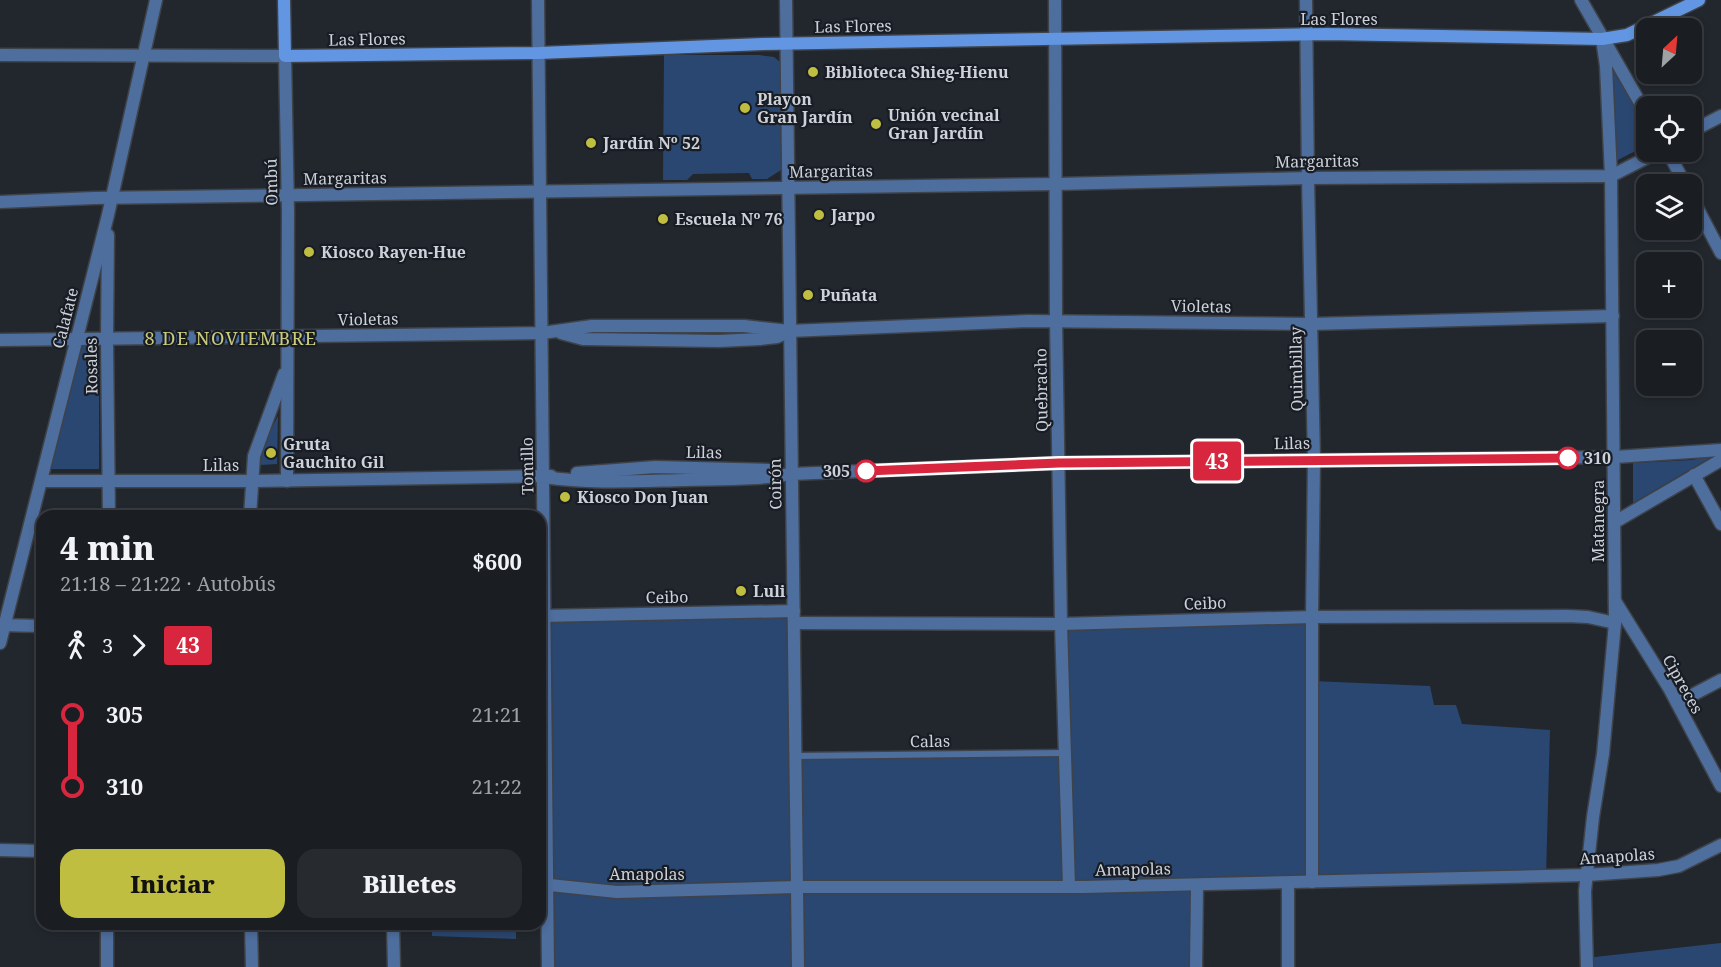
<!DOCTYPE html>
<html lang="es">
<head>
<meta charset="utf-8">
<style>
	body { margin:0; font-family:"Noto Serif",serif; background:#272a2f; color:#f1f3f6; height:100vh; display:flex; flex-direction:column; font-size:22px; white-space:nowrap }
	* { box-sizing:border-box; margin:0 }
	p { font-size:20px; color:#9fa2a5 }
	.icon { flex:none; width:33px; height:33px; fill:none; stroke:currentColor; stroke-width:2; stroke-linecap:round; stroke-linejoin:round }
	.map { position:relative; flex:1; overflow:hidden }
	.drawer { position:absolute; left:36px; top:510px; width:510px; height:420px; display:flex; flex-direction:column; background:#1a1d22; border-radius:18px; box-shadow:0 3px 9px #0003,0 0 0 2px #383b40 }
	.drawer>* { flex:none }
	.badge { padding:0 12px; border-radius:4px; font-size:21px; line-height:39px }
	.needle { width:39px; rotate:26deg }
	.controls { position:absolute; left:1636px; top:18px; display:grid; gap:12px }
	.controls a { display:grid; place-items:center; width:66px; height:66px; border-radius:12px; background:#1a1d22; box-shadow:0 3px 9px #0003,0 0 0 2px #383b40; font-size:30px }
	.map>.badge { position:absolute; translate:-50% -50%; box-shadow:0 0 0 3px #fff }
	.legs { display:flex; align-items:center; gap:9px; height:66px; padding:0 24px; font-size:20px }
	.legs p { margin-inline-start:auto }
	.summary { display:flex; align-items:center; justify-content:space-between; height:102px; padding:0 24px }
	h1 { font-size:33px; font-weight:800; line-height:45px }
	.action { display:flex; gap:12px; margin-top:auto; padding:12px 24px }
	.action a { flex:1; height:69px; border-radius:18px; background:#c0be40; color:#111; font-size:24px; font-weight:800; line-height:69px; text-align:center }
	.action a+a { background:#272a2f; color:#f1f3f6 }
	ul { padding:0 24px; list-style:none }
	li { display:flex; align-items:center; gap:21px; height:72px; font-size:22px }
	li i { display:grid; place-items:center; width:9px; height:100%; margin:0 8px; background:currentColor }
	li i::after { content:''; width:15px; height:15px; margin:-8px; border:4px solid; border-radius:50%; background:#1a1d22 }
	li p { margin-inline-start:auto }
	li:first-child i { background:linear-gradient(#0000 50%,currentColor 0) }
	li:last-child i { background:linear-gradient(currentColor 50%,#0000 0) }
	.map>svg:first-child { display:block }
	.green { fill:#2a4771 }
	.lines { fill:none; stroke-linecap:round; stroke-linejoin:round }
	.lane-casing { stroke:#3e4249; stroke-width:9 }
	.street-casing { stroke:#3e4249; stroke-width:15 }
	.secondary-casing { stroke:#3e4249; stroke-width:15 }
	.lane { stroke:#4e6e9d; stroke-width:6 }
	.street { stroke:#4e6e9d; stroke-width:12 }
	.secondary { stroke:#6296e2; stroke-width:12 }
	.line-1-casing { stroke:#fff; stroke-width:14 }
	.line-1 { stroke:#d7263d; stroke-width:9 }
	.poi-dot { fill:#c0be40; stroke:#181d25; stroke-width:2 }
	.stop-1-dot { fill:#fff; stroke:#d7263d; stroke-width:3 }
	.labels { text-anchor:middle; stroke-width:4.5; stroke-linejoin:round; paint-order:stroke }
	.street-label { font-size:16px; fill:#ced1d7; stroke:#181d25 }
	.poi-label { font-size:16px; font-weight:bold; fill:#ced1d7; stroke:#181d25; text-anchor:start }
	.stop-label { font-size:16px; font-weight:bold; fill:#ced1d7; stroke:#181d25; text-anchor:start }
	.neighbourhood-label { font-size:18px; letter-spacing:1.5px; fill:#cccc7d; stroke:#181d25 }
</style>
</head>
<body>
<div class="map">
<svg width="1721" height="967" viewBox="0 0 1721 967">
	<rect width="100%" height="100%" fill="#22272e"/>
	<g class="green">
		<polygon points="664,55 759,55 774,57 780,62 783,159 781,170 767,179 752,179 749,173 693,174 687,180 663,180"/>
		<polygon points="1606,56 1647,125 1647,145 1614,162"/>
		<polygon points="92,342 98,349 99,354 99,469 52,469 51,460 79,345"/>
		<polygon points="278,416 277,464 260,465 264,442"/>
		<polygon points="1713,456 1633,503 1633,463 1692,460"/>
		<polygon points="794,611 796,756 1065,753 1061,624 1312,617 1312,681 1430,686 1434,705 1456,705 1462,724 1550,730 1546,876 1197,885 1196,967 548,967 545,616"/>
		<polygon points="432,924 516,924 516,939 432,936"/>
		<polygon points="1721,943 1721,967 1587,967 1586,958"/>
	</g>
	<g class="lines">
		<defs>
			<polyline id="lane" points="796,756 1065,753"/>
			<g id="street">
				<polyline points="538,0 548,967"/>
				<polyline points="786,0 798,967"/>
				<polyline points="1055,0 1056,320 1061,624 1069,887"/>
				<polyline points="1306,0 1308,178 1314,459 1312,617 1312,882"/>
				<polyline points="1581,0 1647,115"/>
				<polyline points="0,55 285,56 288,212 287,481"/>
				<polyline points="1692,131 1721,116"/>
				<polyline points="1668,152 1685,184"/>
				<polyline points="1692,198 1721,253"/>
				<polyline points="0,202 94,198 1057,184 1308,178 1611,176 1658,152"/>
				<polyline points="108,235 107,340 109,516"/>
				<polyline points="561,333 583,339 719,341 760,339 777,337 788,332"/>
				<polyline points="0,340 542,333 592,326 744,326 789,331 1028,321 1311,324 1613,316"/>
				<polyline points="577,473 655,467 769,470"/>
				<polyline points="1694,475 1721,524"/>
				<path d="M544,477C590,484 639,481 686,480C721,479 757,480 791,474L1059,463L1615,457L1721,450"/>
				<polyline points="42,481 251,481 551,476"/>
				<polyline points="250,516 254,456 284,374"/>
				<polyline points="1615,522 1721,460"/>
				<polyline points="1615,601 1669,688 1721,786"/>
				<polyline points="540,616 794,611"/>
				<polyline points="795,623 1061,624 1312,617 1567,616 1588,617 1615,623"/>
				<polyline points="0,625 42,626"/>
				<polyline points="0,643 108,215 156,0"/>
				<polyline points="1677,703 1721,680"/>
				<polyline points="0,850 42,851"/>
				<polyline points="540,884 617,892 797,887 1083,887 1587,875 1658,870 1679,866 1721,845"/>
				<polyline points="107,924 107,967"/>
				<polyline points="251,924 252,967"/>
				<polyline points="393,924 394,967"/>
				<polyline points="1196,967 1197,885"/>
				<polyline points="1288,967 1288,883"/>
				<polyline points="1587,967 1585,891 1593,817 1603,754 1615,623 1611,176 1606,66 1602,39"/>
			</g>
			<polyline id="secondary" points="284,0 285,56 539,53 763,44 1327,34 1602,39 1627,35 1699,0"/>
		</defs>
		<use href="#lane" class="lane-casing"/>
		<use href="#street" class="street-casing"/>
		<use href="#secondary" class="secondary-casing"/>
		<use href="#lane" class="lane"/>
		<use href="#street" class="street"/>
		<use href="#secondary" class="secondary"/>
	</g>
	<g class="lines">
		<defs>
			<polyline id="line-1" points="866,471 1059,463 1568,458"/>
		</defs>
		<use href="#line-1" class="line-1-casing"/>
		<use href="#line-1" class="line-1"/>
	</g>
	<g class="poi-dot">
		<circle cx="813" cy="72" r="6"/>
		<circle cx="745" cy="108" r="6"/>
		<circle cx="876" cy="124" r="6"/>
		<circle cx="591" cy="143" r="6"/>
		<circle cx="819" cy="215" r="6"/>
		<circle cx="663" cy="219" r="6"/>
		<circle cx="309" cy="252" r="6"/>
		<circle cx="808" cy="295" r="6"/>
		<circle cx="271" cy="453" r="6"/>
		<circle cx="565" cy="497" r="6"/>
		<circle cx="741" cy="591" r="6"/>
	</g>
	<g class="stop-1-dot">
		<circle cx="1568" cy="458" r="10"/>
		<circle cx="866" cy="471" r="10"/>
	</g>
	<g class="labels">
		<g class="street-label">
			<text x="1339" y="25">Las Flores</text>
			<text transform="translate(853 26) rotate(-1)" y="6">Las Flores</text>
			<text transform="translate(367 39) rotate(-1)" y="6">Las Flores</text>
			<text transform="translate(1317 161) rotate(-1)" y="6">Margaritas</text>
			<text transform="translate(831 171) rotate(-1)" y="6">Margaritas</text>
			<text transform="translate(345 178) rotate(-1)" y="6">Margaritas</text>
			<text transform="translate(271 182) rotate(-91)" y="6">Ombú</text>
			<text transform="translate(1201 306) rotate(1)" y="6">Violetas</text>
			<text transform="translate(65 318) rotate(-76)" y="6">Calafate</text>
			<text transform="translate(368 319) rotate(-1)" y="6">Violetas</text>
			<text transform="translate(91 366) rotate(-91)" y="6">Rosales</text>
			<text transform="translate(1296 369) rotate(-91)" y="6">Quimbillay</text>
			<text transform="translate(1041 390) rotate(-91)" y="6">Quebracho</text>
			<text transform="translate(1292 443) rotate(-1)" y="6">Lilas</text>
			<text transform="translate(704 452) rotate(1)" y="6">Lilas</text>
			<text x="221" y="471">Lilas</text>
			<text transform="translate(527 466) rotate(-91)" y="6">Tomillo</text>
			<text transform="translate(775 484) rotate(-91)" y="6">Coirón</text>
			<text transform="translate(1598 521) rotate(-90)" y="6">Matanegra</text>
			<text transform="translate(667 597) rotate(-1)" y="6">Ceibo</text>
			<text transform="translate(1205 603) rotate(-2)" y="6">Ceibo</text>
			<text transform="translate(1683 684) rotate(61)" y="6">Cipreces</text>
			<text transform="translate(930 741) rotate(-1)" y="6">Calas</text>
			<text transform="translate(1617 856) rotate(-4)" y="6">Amapolas</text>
			<text transform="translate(1133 869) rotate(-1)" y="6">Amapolas</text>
			<text x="647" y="880">Amapolas</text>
		</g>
		<g class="poi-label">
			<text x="825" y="78">Biblioteca Shieg-Hienu</text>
			<text x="757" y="105">Playon<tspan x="757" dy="18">Gran Jardín</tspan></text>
			<text x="888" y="121">Unión vecinal<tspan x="888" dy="18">Gran Jardín</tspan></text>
			<text x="603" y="149">Jardín Nº 52</text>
			<text x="831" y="221">Jarpo</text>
			<text x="675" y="225">Escuela Nº 76</text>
			<text x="321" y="258">Kiosco Rayen-Hue</text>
			<text x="820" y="301">Puñata</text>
			<text x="283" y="450">Gruta<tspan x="283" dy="18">Gauchito Gil</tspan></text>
			<text x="577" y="503">Kiosco Don Juan</text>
			<text x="753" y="597">Luli</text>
		</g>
		<g class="stop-label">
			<text x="1584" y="464">310</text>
			<text x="850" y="477" text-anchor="end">305</text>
		</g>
		<g class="neighbourhood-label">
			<text x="231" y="345">8 DE NOVIEMBRE</text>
		</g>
	</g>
</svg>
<div class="controls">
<a><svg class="needle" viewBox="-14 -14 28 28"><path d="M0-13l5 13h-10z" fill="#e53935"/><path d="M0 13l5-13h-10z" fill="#9fa2a5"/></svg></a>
<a><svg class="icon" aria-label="locate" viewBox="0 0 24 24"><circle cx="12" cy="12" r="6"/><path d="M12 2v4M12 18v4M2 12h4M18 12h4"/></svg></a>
<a><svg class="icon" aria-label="layers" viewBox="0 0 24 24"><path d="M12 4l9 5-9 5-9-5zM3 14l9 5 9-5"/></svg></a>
<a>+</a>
<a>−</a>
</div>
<b class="badge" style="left:1217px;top:461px;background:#d7263d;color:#fff">43</b>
<section class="drawer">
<div class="summary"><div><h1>4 min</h1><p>21:18 – 21:22 · Autobús</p></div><b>$600</b></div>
<div class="legs"><svg class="icon" aria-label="walk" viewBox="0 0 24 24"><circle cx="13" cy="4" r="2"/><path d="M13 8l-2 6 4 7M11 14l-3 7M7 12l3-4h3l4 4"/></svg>3<svg class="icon" aria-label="forward" viewBox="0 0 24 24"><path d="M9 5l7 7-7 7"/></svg><b class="badge" style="background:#d7263d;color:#fff">43</b></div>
<ul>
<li><i style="color:#d7263d"></i><b>305</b><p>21:21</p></li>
<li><i style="color:#d7263d"></i><b>310</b><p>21:22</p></li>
</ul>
<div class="action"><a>Iniciar</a><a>Billetes</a></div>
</section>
</div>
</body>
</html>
